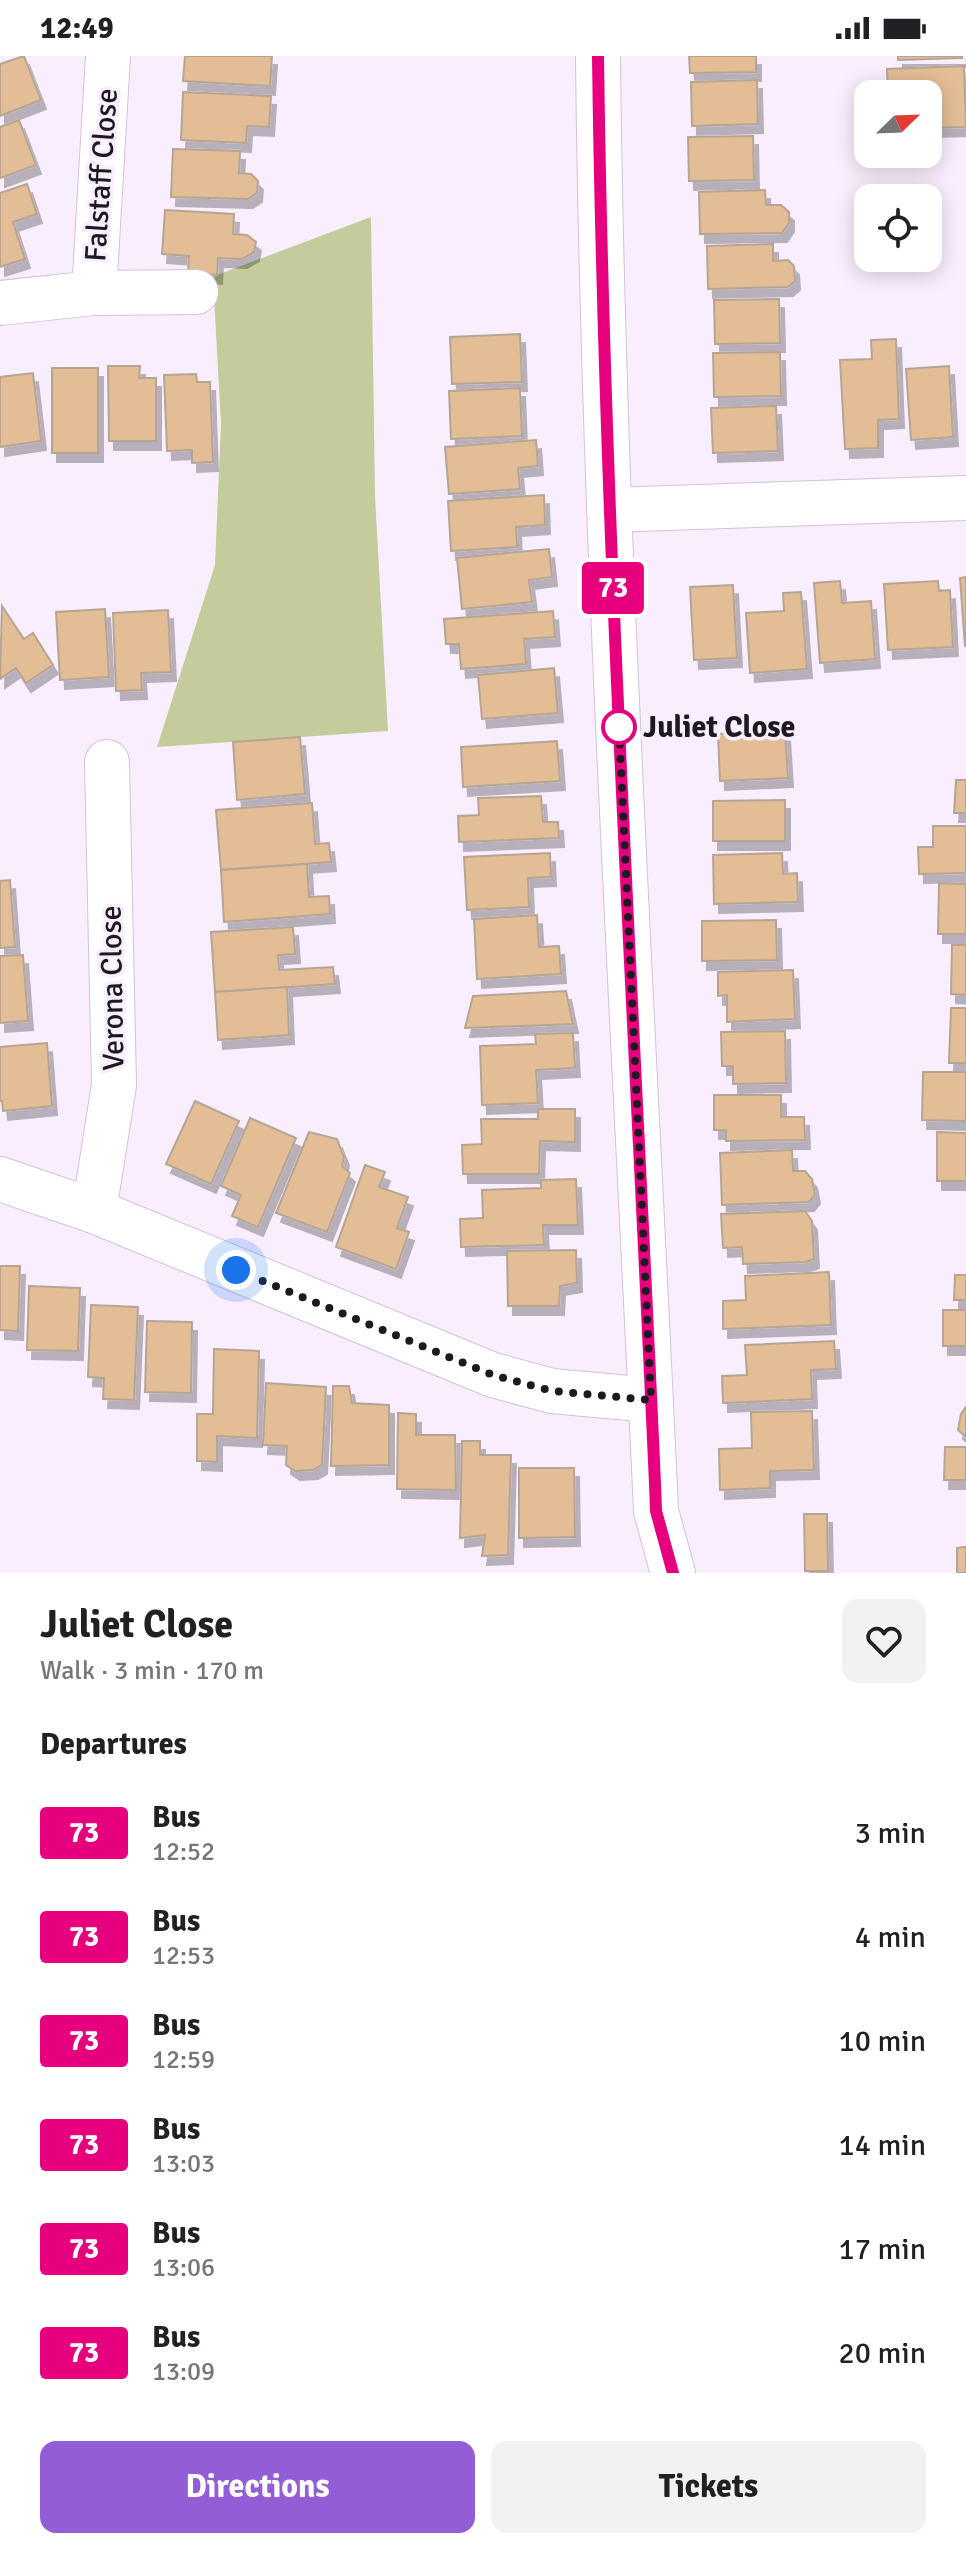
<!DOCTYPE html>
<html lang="en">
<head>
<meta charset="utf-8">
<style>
	body { margin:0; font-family:Signika,sans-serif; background:#f2f2f2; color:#202124; height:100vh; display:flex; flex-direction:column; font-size:30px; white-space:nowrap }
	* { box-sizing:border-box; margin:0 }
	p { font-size:26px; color:#757577 }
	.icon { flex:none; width:44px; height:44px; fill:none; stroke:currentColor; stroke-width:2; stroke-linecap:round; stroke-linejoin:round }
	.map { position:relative; height:1517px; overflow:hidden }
	.panel { display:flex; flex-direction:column; background:#fff; flex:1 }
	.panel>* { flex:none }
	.badge { padding:0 16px; border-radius:6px; font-size:28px; line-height:52px }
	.needle { width:52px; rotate:67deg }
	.tools { position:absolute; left:854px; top:24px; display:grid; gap:16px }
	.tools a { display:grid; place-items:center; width:88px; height:88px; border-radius:16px; background:#fff; box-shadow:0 4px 20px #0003; font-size:40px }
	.you { position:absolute; width:40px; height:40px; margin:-20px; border:6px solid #fff; border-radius:50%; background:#1a73e8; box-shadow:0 0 0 12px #1a73e833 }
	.map>.badge { position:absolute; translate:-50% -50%; box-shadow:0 0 0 4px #fff }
	h2 { padding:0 40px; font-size:30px; line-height:72px }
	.round { display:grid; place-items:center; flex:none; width:84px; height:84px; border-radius:16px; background:#f2f2f2 }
	.headline { display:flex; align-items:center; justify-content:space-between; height:136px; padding:0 40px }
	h1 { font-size:38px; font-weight:800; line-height:60px }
	.primary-button { display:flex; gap:16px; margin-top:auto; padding:16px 40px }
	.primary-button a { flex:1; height:92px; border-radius:16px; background:#935dd6; color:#fff; font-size:32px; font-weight:800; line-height:92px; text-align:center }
	.primary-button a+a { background:#f2f2f2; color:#202124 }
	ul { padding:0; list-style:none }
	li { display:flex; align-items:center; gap:24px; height:104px; padding:0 40px }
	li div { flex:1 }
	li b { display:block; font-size:30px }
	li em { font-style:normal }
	li .badge { min-width:88px; font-weight:700; text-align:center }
	.status { display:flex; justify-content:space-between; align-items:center; height:56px; padding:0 40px; background:#fff; direction:ltr }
	.status svg { height:22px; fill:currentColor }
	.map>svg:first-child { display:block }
	.green { fill:#c5cc9c }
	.building { fill:#e3bd95; stroke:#b6a594; stroke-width:2; filter:url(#shadow) }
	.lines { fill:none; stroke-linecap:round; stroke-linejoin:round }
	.minor-casing { stroke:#d0c3d7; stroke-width:46 }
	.minor { stroke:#fff; stroke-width:44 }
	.line-casing { stroke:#fff; stroke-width:18 }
	.line { stroke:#e6007e; stroke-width:12 }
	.walk { stroke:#1e1921; stroke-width:8; stroke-dasharray:0 14.4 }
	.stop-dot { fill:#fff; stroke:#e6007e; stroke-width:4 }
	.labels { text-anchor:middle; stroke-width:7; stroke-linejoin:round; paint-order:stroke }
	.street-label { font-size:30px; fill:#1e1921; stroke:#f9eefe }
	.stop-label { font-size:30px; font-weight:bold; fill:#1e1921; stroke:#f9eefe; text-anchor:start }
</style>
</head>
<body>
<div class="status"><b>12:49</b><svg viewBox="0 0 49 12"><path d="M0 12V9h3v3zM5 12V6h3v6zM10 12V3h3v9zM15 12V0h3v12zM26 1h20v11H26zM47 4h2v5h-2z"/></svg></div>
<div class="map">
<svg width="966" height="1517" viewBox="0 0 966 1517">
	<defs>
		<filter id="shadow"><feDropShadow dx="5" dy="9" stdDeviation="0" flood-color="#0004"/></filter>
	</defs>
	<rect width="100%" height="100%" fill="#f9eefe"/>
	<polygon class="green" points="371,161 375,440 388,675 157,691 215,509 221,367 213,223 217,219"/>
	<g class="building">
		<polygon points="24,0 41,44 0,60 0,8"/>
		<polygon points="185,0 272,0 270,30 183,25"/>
		<polygon points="689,0 756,0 756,16 690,17"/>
		<polygon points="898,0 962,0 962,2 898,4"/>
		<polygon points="964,10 966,71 928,72 928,38 888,38 887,13"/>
		<polygon points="757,24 758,68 692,70 691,26"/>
		<polygon points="183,36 271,40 269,71 247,70 246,87 181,84"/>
		<polygon points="19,64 36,109 0,122 0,71"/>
		<polygon points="753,80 754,124 689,125 688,81"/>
		<polygon points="173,93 240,95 239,117 251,118 258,125 257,137 248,143 171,141"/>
		<polygon points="27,128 37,158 13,166 25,203 0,211 0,137"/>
		<polygon points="765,134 766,149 781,149 789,156 789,167 782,177 700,178 699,136"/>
		<polygon points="165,154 234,158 233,178 247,179 256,186 254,196 242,203 218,202 217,219 188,217 189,200 162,198"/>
		<polygon points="773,188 773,205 788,204 794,210 795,225 788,231 708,233 707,190"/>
		<polygon points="779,243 780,287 715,288 714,244"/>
		<polygon points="520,278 522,326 452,328 450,281"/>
		<polygon points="896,283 899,363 878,364 878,392 845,393 840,304 872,303 871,284"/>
		<polygon points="780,296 781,340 714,341 713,297"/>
		<polygon points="108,310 140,310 139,322 156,322 156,385 109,385"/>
		<polygon points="949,310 953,381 911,384 906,313"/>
		<rect x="52" y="312" width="46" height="85"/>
		<polygon points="33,317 41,385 0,391 0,321"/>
		<polygon points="196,318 197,326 210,326 213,406 192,407 192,394 167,395 164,319"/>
		<polygon points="520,332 522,380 451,383 449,335"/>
		<polygon points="776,350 778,395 713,397 711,352"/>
		<polygon points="536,384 538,410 518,412 520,433 449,438 445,391"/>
		<polygon points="544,439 545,469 516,471 517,491 451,495 448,445"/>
		<polygon points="549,493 552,521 529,524 532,546 462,553 457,502"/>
		<polygon points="966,521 966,590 965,590 960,522"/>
		<polygon points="840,525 842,547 871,545 875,603 820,607 814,527"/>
		<polygon points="938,525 939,535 950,534 953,591 888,594 884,528"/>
		<polygon points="733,529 737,602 694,604 690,531"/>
		<polygon points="801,536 807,613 750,617 746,557 784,555 783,537"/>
		<polygon points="2,550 24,583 33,577 53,609 26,627 16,612 0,623"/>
		<polygon points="105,553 109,621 60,624 56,556"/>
		<polygon points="168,554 171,616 141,617 142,634 116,635 113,557"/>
		<polygon points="553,555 555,581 524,583 526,608 461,613 459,588 446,588 444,563"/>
		<polygon points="554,612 558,657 482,663 478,619"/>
		<polygon points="785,675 788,722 720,725 718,678"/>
		<polygon points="300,681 305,738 237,744 233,686"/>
		<polygon points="557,685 560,725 463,731 461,691"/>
		<polygon points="956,724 966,724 966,757 954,757"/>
		<polygon points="541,740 543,766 558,766 559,782 459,786 458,760 479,759 478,742"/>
		<polygon points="785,744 785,785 713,785 713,745"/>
		<polygon points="312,747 315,788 329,787 331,806 221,814 216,754"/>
		<polygon points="933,770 966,770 966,817 919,818 918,791 933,791"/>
		<polygon points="550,797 551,821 528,822 529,851 467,854 464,801"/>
		<polygon points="782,797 783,818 797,817 798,846 714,848 713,799"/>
		<polygon points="307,808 309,841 329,840 330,858 224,866 221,814"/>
		<polygon points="10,824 15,891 0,892 0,825"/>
		<polygon points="939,827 966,828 966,878 938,878"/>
		<polygon points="537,859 539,891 559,890 561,918 477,923 474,863"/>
		<polygon points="776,864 777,904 702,905 702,865"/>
		<polygon points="293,871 295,898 278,899 279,914 333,911 335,928 215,936 211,876"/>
		<polygon points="952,889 966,889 966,939 951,938"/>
		<polygon points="23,899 28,965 0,967 0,900"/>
		<polygon points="793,914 795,963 727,966 727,939 718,940 718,916"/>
		<polygon points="287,931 289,979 218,984 215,936"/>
		<polygon points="566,935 573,968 465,972 473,940"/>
		<polygon points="951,952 966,952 966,1007 949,1007"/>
		<polygon points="785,975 786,1027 733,1028 733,1010 722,1010 721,976"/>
		<polygon points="573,977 575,1012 536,1014 538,1047 482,1049 480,990 536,988 535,978"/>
		<polygon points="47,987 52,1050 3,1055 2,1045 0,1045 0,991"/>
		<polygon points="923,1016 966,1016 966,1065 922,1064"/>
		<polygon points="714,1039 781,1039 781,1061 804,1061 805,1084 726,1085 726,1074 714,1074"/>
		<polygon points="195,1045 239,1065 211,1128 166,1108"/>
		<polygon points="538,1053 575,1053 575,1086 540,1085 539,1118 463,1118 462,1089 482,1088 481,1063 538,1063"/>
		<polygon points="250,1062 296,1082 258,1171 232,1160 241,1139 221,1130"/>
		<polygon points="309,1076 337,1083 344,1101 342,1110 350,1117 327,1176 276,1157"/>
		<polygon points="937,1076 966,1077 966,1125 937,1125"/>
		<polygon points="792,1094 793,1115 805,1115 812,1123 815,1139 809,1146 722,1149 720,1097"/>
		<polygon points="365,1109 385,1116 379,1131 408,1141 397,1172 409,1176 396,1213 336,1191"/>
		<polygon points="576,1123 578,1169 543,1169 544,1189 461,1191 460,1163 483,1162 482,1134 541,1132 541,1124"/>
		<polygon points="805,1155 812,1165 814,1203 806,1206 743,1208 742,1191 723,1192 721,1158"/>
		<polygon points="576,1194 577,1227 560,1230 559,1250 508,1250 507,1195"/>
		<polygon points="0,1210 20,1210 18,1275 0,1274"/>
		<polygon points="829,1216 831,1269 723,1273 723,1245 746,1244 745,1220"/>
		<polygon points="955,1219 966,1219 966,1244 954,1244"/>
		<polygon points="29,1230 80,1232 78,1295 27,1294"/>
		<polygon points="91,1249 138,1251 134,1344 103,1343 104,1322 88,1321"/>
		<rect x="943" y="1254" width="23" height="36"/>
		<polygon points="147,1265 192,1266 191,1337 145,1336"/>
		<polygon points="834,1285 836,1313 811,1314 812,1343 723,1347 722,1320 747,1319 745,1289"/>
		<polygon points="214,1293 259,1295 257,1382 217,1380 217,1406 197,1405 197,1358 213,1358"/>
		<polygon points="266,1327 326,1331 322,1409 313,1414 295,1415 286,1409 287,1390 263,1389"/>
		<polygon points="333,1330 349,1330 352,1347 389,1349 389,1409 331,1410"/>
		<polygon points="966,1351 966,1381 958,1374 961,1358"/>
		<polygon points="812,1355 814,1414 770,1415 770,1432 720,1434 719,1393 752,1392 751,1356"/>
		<polygon points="398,1357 416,1358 416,1379 455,1379 456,1434 397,1433"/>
		<polygon points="462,1385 480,1385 480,1399 511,1399 508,1499 482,1500 485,1479 460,1482"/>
		<polygon points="945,1391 966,1391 966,1424 944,1424"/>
		<polygon points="519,1412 574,1412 575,1481 519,1482"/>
		<polygon points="804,1458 827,1458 828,1515 805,1515"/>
		<polygon points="963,1491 966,1491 966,1517 957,1517 957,1492"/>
	</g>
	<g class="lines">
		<defs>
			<g id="minor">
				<path d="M598,0C603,485 634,970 656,1455L673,1517"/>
				<polyline points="94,237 108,0"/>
				<polyline points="0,247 94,237 196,236"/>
				<polyline points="609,454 966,442"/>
				<polyline points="0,1123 94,1155 493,1319 552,1335 651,1344"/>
				<polyline points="94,1155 114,1029 107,706"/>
			</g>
		</defs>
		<use href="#minor" class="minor-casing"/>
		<use href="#minor" class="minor"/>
	</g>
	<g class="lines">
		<defs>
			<path id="line" d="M598,0C604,476 634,952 655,1428L656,1455L673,1517"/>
		</defs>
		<use href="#line" class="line-casing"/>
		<use href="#line" class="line"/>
		<polyline class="walk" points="236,1214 493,1319 552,1335 651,1344 619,671"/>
	</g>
	<circle class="stop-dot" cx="619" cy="671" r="16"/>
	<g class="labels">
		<g class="street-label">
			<text transform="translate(101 119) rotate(-86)" y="10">Falstaff Close</text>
			<text transform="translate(112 932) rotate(-91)" y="10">Verona Close</text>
		</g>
		<g class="stop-label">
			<text x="643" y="681">Juliet Close</text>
		</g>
	</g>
</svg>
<div class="tools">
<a><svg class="needle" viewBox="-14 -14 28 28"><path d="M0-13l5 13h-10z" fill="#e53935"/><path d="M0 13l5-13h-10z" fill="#757577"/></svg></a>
<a><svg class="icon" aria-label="locate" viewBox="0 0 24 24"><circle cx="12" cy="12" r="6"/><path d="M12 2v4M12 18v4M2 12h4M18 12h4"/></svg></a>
</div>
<div class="you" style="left:236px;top:1214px"></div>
<b class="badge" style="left:613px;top:532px;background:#e6007e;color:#fff">73</b>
</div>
<section class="panel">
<div class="headline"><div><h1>Juliet Close</h1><p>Walk · 3 min · 170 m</p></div><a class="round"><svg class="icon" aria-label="heart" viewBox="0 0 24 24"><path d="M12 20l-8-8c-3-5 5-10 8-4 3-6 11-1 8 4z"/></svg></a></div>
<h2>Departures</h2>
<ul>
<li><span class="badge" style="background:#e6007e;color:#fff">73</span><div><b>Bus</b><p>12:52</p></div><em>3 min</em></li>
<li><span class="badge" style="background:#e6007e;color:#fff">73</span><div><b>Bus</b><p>12:53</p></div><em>4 min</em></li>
<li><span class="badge" style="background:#e6007e;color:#fff">73</span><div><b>Bus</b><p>12:59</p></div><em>10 min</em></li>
<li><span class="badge" style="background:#e6007e;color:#fff">73</span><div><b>Bus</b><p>13:03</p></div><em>14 min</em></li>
<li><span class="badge" style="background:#e6007e;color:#fff">73</span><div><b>Bus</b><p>13:06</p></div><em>17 min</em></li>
<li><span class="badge" style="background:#e6007e;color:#fff">73</span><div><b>Bus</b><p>13:09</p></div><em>20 min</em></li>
</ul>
<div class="primary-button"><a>Directions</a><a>Tickets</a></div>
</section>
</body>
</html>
